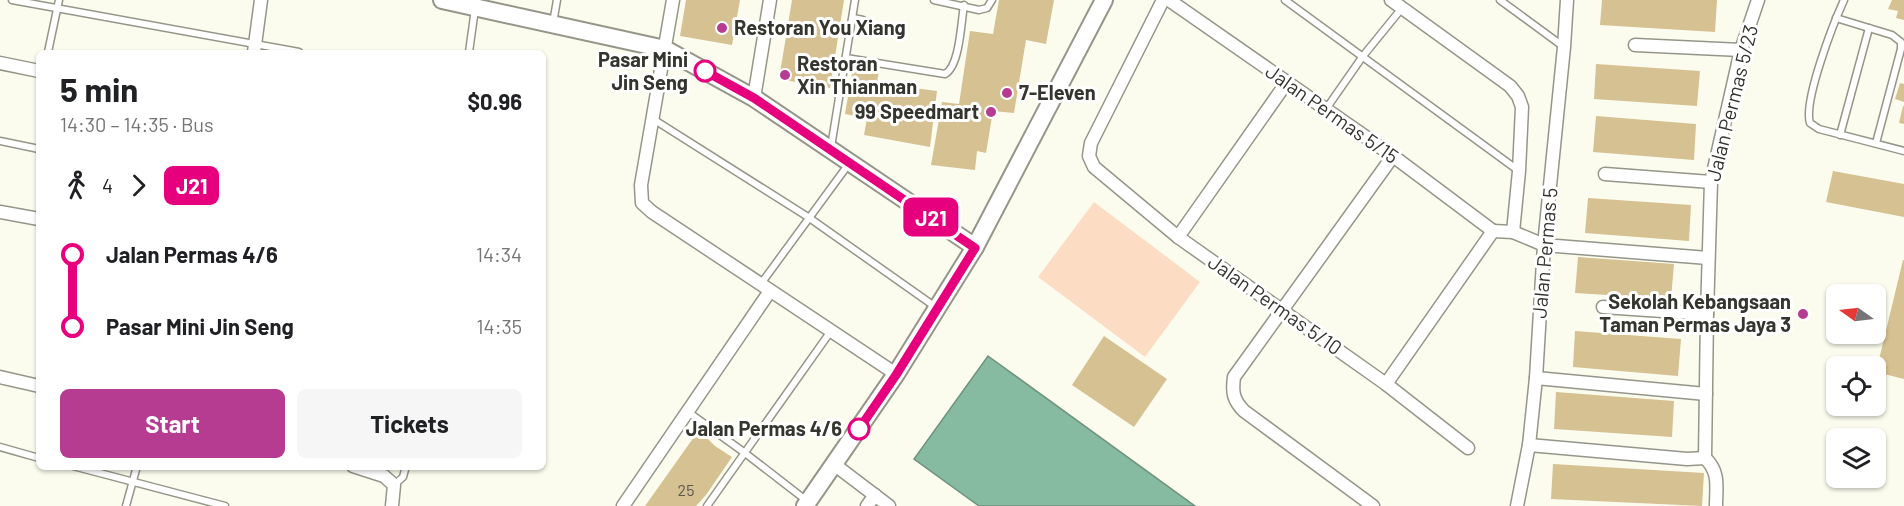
<!DOCTYPE html>
<html lang="en">
<head>
<meta charset="utf-8">
<style>
	body { margin:0; font-family:Barlow,sans-serif; background:#f6f6f6; color:#202124; height:100vh; display:flex; flex-direction:column; font-size:22px; white-space:nowrap }
	* { box-sizing:border-box; margin:0 }
	p { font-size:20px; color:#757577 }
	.icon { flex:none; width:33px; height:33px; fill:none; stroke:currentColor; stroke-width:2; stroke-linecap:round; stroke-linejoin:round }
	.map { position:relative; flex:1; overflow:hidden }
	.drawer { position:absolute; left:36px; top:50px; width:510px; height:420px; display:flex; flex-direction:column; background:#fff; border-radius:9px; box-shadow:0 2px 4px #0004 }
	.drawer>* { flex:none }
	.badge { padding:0 12px; border-radius:9px; font-size:21px; line-height:39px }
	.needle { width:39px; rotate:284deg }
	.controls { position:absolute; left:1826px; top:284px; display:grid; gap:12px }
	.controls a { display:grid; place-items:center; width:60px; height:60px; border-radius:9px; background:#fff; box-shadow:0 2px 4px #0004; font-size:30px }
	.map>.badge { position:absolute; translate:-50% -50%; box-shadow:0 0 0 3px #fff }
	.legs { display:flex; align-items:center; gap:9px; height:66px; padding:0 24px; font-size:20px }
	.legs p { margin-inline-start:auto }
	.headline { display:flex; align-items:center; justify-content:space-between; height:102px; padding:0 24px }
	h1 { font-size:33px; font-weight:700; line-height:45px }
	.action { display:flex; gap:12px; margin-top:auto; padding:12px 24px }
	.action a { flex:1; height:69px; border-radius:9px; background:#b53c91; color:#fff; font-size:24px; font-weight:700; line-height:69px; text-align:center }
	.action a+a { background:#f6f6f6; color:#202124 }
	ul { padding:0 24px; list-style:none }
	li { display:flex; align-items:center; gap:21px; height:72px; font-size:22px }
	li i { display:grid; place-items:center; width:9px; height:100%; margin:0 8px; background:currentColor }
	li i::after { content:''; width:15px; height:15px; margin:-8px; border:4px solid; border-radius:50%; background:#fff }
	li p { margin-inline-start:auto }
	li:first-child i { background:linear-gradient(#0000 50%,currentColor 0) }
	li:last-child i { background:linear-gradient(currentColor 50%,#0000 0) }
	.map>svg:first-child { display:block }
	.green { fill:#fcddc4 }
	.water { fill:#86baa1; stroke:#6e927f; stroke-width:1.5 }
	.building { fill:#d6c193 }
	.lines { fill:none; stroke-linecap:round; stroke-linejoin:round }
	.service-casing { stroke:#959689; stroke-width:9 }
	.minor-casing { stroke:#959689; stroke-width:15 }
	.tertiary-casing { stroke:#959689; stroke-width:20 }
	.service { stroke:#fff; stroke-width:6 }
	.minor { stroke:#fff; stroke-width:12 }
	.tertiary { stroke:#fff; stroke-width:16 }
	.line-1-casing { stroke:#fff; stroke-width:14 }
	.line-1 { stroke:#e6007e; stroke-width:9 }
	.poi-dot { fill:#b53c91; stroke:#fff; stroke-width:2 }
	.stop-1-dot { fill:#fff; stroke:#e6007e; stroke-width:3 }
	.labels { text-anchor:middle; stroke-width:6; stroke-linejoin:round; paint-order:stroke }
	.number-label { font-size:16px; fill:#5d5849 }
	.poi-label { font-size:20px; font-weight:bold; fill:#353530; stroke:#fff; text-anchor:start }
	.stop-label { font-size:20px; font-weight:bold; fill:#353530; stroke:#fff; text-anchor:end }
	.street-label { font-size:20px; fill:#353530; stroke:#fff }
</style>
</head>
<body>
<div class="map">
<svg width="1904" height="506" viewBox="0 0 1904 506">
	<rect width="100%" height="100%" fill="#fbfcee"/>
	<polygon class="green" points="1094,202 1200,282 1145,357 1038,277"/>
	<polygon class="water" points="988,356 1195,506 979,506 914,459"/>
	<g class="building">
		<polygon points="686,0 740,0 732,45 680,36"/>
		<polygon points="792,0 844,0 830,88 779,79"/>
		<polygon points="999,0 1054,0 1046,44 1026,40 1014,113 993,111 986,153 977,151 975,170 931,165 942,102 959,104 970,31 993,34"/>
		<polygon points="1602,0 1717,0 1715,32 1600,25"/>
		<polygon points="1892,0 1904,0 1904,20 1896,18 1898,11 1888,9"/>
		<polygon points="1596,64 1700,71 1697,106 1594,99"/>
		<polygon points="853,67 879,70 877,83 937,91 930,147 864,135 867,118 845,114"/>
		<polygon points="1900,83 1904,84 1904,102 1895,99"/>
		<polygon points="1903,106 1904,106 1904,124 1899,123"/>
		<polygon points="1596,116 1696,124 1694,160 1593,152"/>
		<polygon points="1833,171 1904,184 1904,217 1826,202"/>
		<polygon points="1588,198 1691,205 1689,241 1585,233"/>
		<polygon points="1578,257 1674,264 1671,299 1575,293"/>
		<polygon points="1903,260 1904,260 1904,379 1876,372"/>
		<polygon points="1575,331 1681,339 1678,376 1573,367"/>
		<polygon points="1104,336 1167,379 1134,427 1072,385"/>
		<polygon points="1556,392 1674,401 1672,437 1554,429"/>
		<polygon points="699,430 715,446 732,457 706,495 696,506 645,506"/>
		<polygon points="1553,464 1704,473 1702,506 1551,499"/>
	</g>
	<g class="lines">
		<defs>
			<g id="service">
				<polyline points="12,0 299,52"/>
				<polyline points="934,0 979,10 987,8 992,0"/>
				<polyline points="1285,0 1519,171"/>
				<polyline points="1500,0 1564,47"/>
				<path d="M1844,0C1834,22 1803,101 1810,123L1819,129L1904,151"/>
				<polyline points="853,18 863,20"/>
				<polyline points="1836,18 1892,35 1901,42 1901,49 1876,143"/>
				<polyline points="553,23 557,0"/>
				<polyline points="48,52 59,0"/>
				<polyline points="469,52 475,9"/>
				<path d="M846,58L945,74C960,66 961,22 964,5"/>
				<polyline points="1326,109 1363,56 1402,8"/>
				<polyline points="653,119 808,217 937,308"/>
				<polyline points="1840,135 1869,28"/>
				<polyline points="0,141 39,149"/>
				<polyline points="831,147 855,0"/>
				<polyline points="760,285 848,165"/>
				<polyline points="688,412 745,453 807,501"/>
				<polyline points="0,447 39,458"/>
				<polyline points="73,466 225,506"/>
				<polyline points="394,485 403,477 406,466"/>
				<polyline points="126,506 137,466"/>
				<polyline points="707,506 831,331"/>
			</g>
			<g id="minor">
				<polyline points="673,0 641,185 642,203 652,212 896,374"/>
				<polyline points="1163,0 1091,143 1089,156 1094,167 1178,237 1386,384 1468,448"/>
				<polyline points="1169,0 1393,156 1493,231"/>
				<polyline points="1391,0 1510,86 1518,96 1522,107 1519,171 1513,232"/>
				<polyline points="1635,45 1741,50"/>
				<polyline points="254,52 261,0"/>
				<polyline points="0,63 39,71"/>
				<polyline points="754,98 770,0"/>
				<polyline points="1605,174 1711,182"/>
				<polyline points="0,212 39,219"/>
				<polyline points="1493,231 1513,232 1544,245 1708,258"/>
				<polyline points="1178,237 1287,82"/>
				<polyline points="1603,307 1707,314"/>
				<polyline points="0,377 39,386"/>
				<polyline points="1536,378 1706,394"/>
				<polyline points="1386,384 1493,231"/>
				<polyline points="1529,445 1687,459 1705,458"/>
				<polyline points="1705,458 1707,314 1711,182 1741,50 1758,0"/>
				<path d="M1705,458C1720,472 1716,487 1716,506"/>
				<polyline points="835,465 889,506"/>
				<polyline points="353,466 384,476 394,485 392,506"/>
				<polyline points="623,506 770,291"/>
				<polyline points="867,506 875,495"/>
				<path d="M1373,506L1244,411C1233,400 1232,392 1234,377L1393,156"/>
				<polyline points="1517,506 1529,445 1536,378 1544,245 1564,47 1567,0"/>
			</g>
			<g id="tertiary">
				<polyline points="442,0 665,49 754,98 975,247"/>
				<polyline points="805,506 896,374 975,247 1104,0"/>
			</g>
		</defs>
		<use href="#service" class="service-casing"/>
		<use href="#minor" class="minor-casing"/>
		<use href="#tertiary" class="tertiary-casing"/>
		<use href="#service" class="service"/>
		<use href="#minor" class="minor"/>
		<use href="#tertiary" class="tertiary"/>
	</g>
	<g class="lines">
		<defs>
			<polyline id="line-1" points="705,71 754,98 975,248 896,375 859,429"/>
		</defs>
		<use href="#line-1" class="line-1-casing"/>
		<use href="#line-1" class="line-1"/>
	</g>
	<g class="poi-dot">
		<circle cx="722" cy="28" r="6"/>
		<circle cx="785" cy="75" r="6"/>
		<circle cx="1007" cy="93" r="6"/>
		<circle cx="991" cy="112" r="6"/>
		<circle cx="1803" cy="314" r="6"/>
	</g>
	<g class="stop-1-dot">
		<circle cx="705" cy="71" r="10"/>
		<circle cx="859" cy="429" r="10"/>
	</g>
	<g class="labels">
		<g class="number-label">
			<text x="686" y="496">25</text>
		</g>
		<g class="poi-label">
			<text x="734" y="35">Restoran You Xiang</text>
			<text x="797" y="71">Restoran<tspan x="797" dy="23">Xin Thianman</tspan></text>
			<text x="1019" y="100">7-Eleven</text>
			<text x="979" y="119" text-anchor="end">99 Speedmart</text>
			<text x="1791" y="309" text-anchor="end">Sekolah Kebangsaan<tspan x="1791" dy="23">Taman Permas Jaya 3</tspan></text>
		</g>
		<g class="stop-label">
			<text x="688" y="67">Pasar Mini<tspan x="688" dy="23">Jin Seng</tspan></text>
			<text x="842" y="436">Jalan Permas 4/6</text>
		</g>
		<g class="street-label">
			<text transform="translate(1732 103) rotate(-76)" y="7">Jalan Permas 5/23</text>
			<text transform="translate(1332 114) rotate(35)" y="7">Jalan Permas 5/15</text>
			<text transform="translate(1545 253) rotate(-85)" y="7">Jalan Permas 5</text>
			<text transform="translate(1275 305) rotate(35)" y="7">Jalan Permas 5/10</text>
		</g>
	</g>
</svg>
<div class="controls">
<a><svg class="needle" viewBox="-14 -14 28 28"><path d="M0-13l5 13h-10z" fill="#e53935"/><path d="M0 13l5-13h-10z" fill="#757577"/></svg></a>
<a><svg class="icon" aria-label="locate" viewBox="0 0 24 24"><circle cx="12" cy="12" r="6"/><path d="M12 2v4M12 18v4M2 12h4M18 12h4"/></svg></a>
<a><svg class="icon" aria-label="layers" viewBox="0 0 24 24"><path d="M12 4l9 5-9 5-9-5zM3 14l9 5 9-5"/></svg></a>
</div>
<b class="badge" style="left:931px;top:217px;background:#e6007e;color:#fff">J21</b>
<section class="drawer">
<div class="headline"><div><h1>5 min</h1><p>14:30 – 14:35 · Bus</p></div><b>$0.96</b></div>
<div class="legs"><svg class="icon" aria-label="walk" viewBox="0 0 24 24"><circle cx="13" cy="4" r="2"/><path d="M13 8l-2 6 4 7M11 14l-3 7M7 12l3-4h3l4 4"/></svg>4<svg class="icon" aria-label="forward" viewBox="0 0 24 24"><path d="M9 5l7 7-7 7"/></svg><b class="badge" style="background:#e6007e;color:#fff">J21</b></div>
<ul>
<li><i style="color:#e6007e"></i><b>Jalan Permas 4/6</b><p>14:34</p></li>
<li><i style="color:#e6007e"></i><b>Pasar Mini Jin Seng</b><p>14:35</p></li>
</ul>
<div class="action"><a>Start</a><a>Tickets</a></div>
</section>
</div>
</body>
</html>
